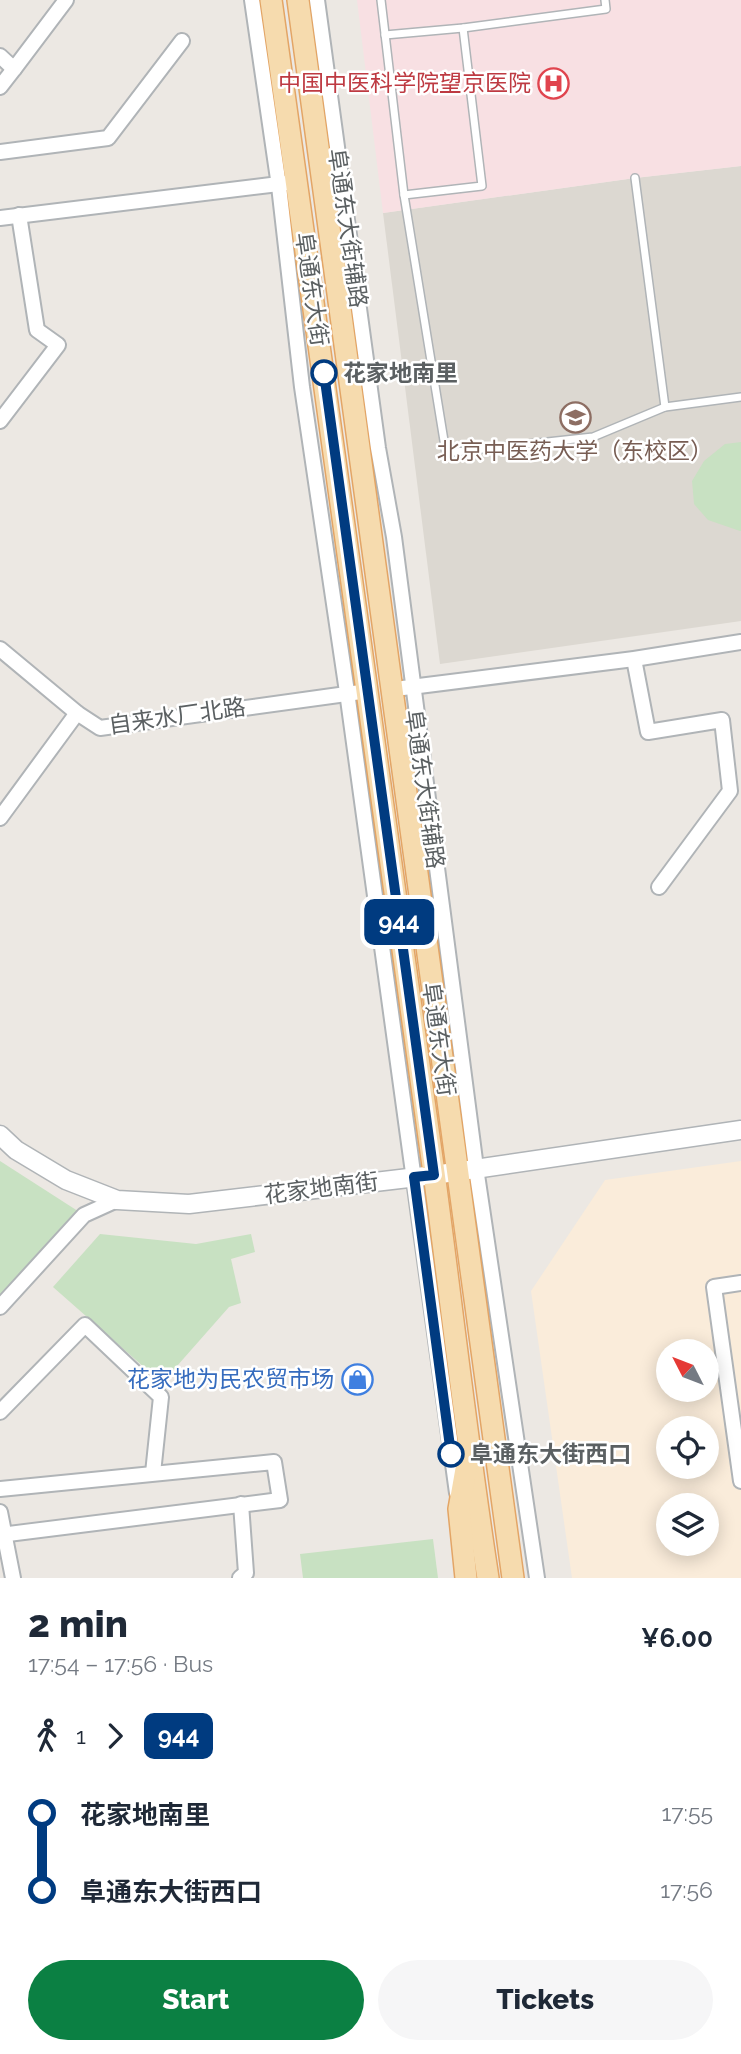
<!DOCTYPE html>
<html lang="en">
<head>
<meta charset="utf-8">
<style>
	body { margin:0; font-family:Raleway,"Noto Sans SC",sans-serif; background:#f6f6f7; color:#1f2937; height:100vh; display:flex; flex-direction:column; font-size:26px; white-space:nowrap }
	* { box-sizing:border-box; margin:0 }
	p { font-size:23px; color:#747a83 }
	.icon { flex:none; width:38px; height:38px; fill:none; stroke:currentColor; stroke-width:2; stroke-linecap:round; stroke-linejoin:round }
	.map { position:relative; height:1578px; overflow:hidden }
	.details { display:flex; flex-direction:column; background:#fff; flex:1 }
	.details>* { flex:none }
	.badge { padding:0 14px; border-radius:10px; font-size:24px; line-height:46px }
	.needle { width:46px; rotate:312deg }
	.tools { position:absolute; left:656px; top:1339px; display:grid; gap:14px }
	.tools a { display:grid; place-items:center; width:63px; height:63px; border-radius:50%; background:#fff; box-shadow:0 4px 18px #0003; font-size:35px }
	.map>.badge { position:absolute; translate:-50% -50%; box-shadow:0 0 0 4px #fff }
	.legs { display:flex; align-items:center; gap:10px; height:77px; padding:0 28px; font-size:23px }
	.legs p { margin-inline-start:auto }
	.headline { display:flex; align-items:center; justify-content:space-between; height:119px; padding:0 28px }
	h1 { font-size:38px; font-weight:800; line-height:52px }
	.action { display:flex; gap:14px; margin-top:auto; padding:14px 28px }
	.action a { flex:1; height:80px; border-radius:42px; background:#0b8043; color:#fff; font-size:28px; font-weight:800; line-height:80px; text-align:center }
	.action a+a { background:#f6f6f7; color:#1f2937 }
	ul { padding:0 28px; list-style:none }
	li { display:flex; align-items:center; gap:24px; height:77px; font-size:26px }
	li i { display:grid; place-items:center; width:10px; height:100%; margin:0 9px; background:currentColor }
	li i::after { content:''; width:18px; height:18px; margin:-9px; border:5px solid; border-radius:50%; background:#fff }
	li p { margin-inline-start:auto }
	li:first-child i { background:linear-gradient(#0000 50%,currentColor 0) }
	li:last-child i { background:linear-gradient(currentColor 50%,#0000 0) }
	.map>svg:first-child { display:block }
	.commercial { fill:#faecda; fill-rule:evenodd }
	.education { fill:#dcd8d1 }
	.medical { fill:#f8e0e3 }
	.green { fill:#c8e1c2 }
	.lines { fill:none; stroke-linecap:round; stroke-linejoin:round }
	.service-casing { stroke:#b0b4b7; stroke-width:10 }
	.minor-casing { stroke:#b0b4b7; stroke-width:18 }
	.tertiary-casing { stroke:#b0b4b7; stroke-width:21 }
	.primary-casing { stroke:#e3a566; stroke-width:24 }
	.service { stroke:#fff; stroke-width:7 }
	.minor { stroke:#fff; stroke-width:14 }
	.tertiary { stroke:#fff; stroke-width:18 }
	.primary { stroke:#f6dbae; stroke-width:21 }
	.line-1-casing { stroke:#fff; stroke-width:16 }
	.line-1 { stroke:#003b80; stroke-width:10 }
	.stop-1-dot { fill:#fff; stroke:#003b80; stroke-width:3.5 }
	.labels { text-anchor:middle; stroke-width:5; stroke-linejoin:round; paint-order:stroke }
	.health-label { font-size:23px; fill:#be3a42; stroke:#fff; text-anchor:end }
	.street-label { font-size:23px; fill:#5b6062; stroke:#fff }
	.stop-label { font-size:23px; font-weight:bold; fill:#5b6062; stroke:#fff; text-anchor:start }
	.education-label { font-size:23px; fill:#785e54; stroke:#fff }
	.shop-label { font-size:23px; fill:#366cbe; stroke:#fff; text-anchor:end }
</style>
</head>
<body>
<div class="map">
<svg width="741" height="1578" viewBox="0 0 741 1578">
	<rect width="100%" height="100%" fill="#ece8e3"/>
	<path class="commercial" d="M741,1161V1578H572L531,1291L605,1180ZM668,1351H707V1390H668ZM668,1428H707V1466H668ZM668,1505H707V1544H668Z"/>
	<polygon class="education" points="741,166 741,621 440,664 383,213 635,178"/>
	<polygon class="medical" points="357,0 741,0 741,166 635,178 383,213"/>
	<g class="green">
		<polygon points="741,442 741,531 740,531 708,520 694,504 692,481 704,461 725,444"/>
		<polygon points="0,1161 84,1215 0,1300"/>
		<polygon points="100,1234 196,1244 251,1234 255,1252 231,1259 241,1303 229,1307 162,1383 53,1287"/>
		<polygon points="433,1539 438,1578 303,1578 300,1554"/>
	</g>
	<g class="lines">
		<defs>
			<g id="service">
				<polyline points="381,0 404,195 446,453 593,437 665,407 741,397"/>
				<polyline points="385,35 463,28 606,9 605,0"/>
				<polyline points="635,178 665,407"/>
				<polyline points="404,195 482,186 463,28"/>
			</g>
			<g id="minor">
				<polyline points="252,0 279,186 302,387 347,692 457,1493"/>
				<polyline points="317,0 378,448 394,537 476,1168 537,1578"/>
				<polyline points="0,56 14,69 66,0"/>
				<polyline points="0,87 14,69"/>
				<polyline points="0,152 108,138 182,41"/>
				<polyline points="0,218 287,183"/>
				<polyline points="0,421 58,345 37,330 19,215"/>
				<polyline points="0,649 77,713"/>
				<polyline points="634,659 648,732 722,720 730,791 659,887"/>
				<polyline points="403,688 634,659 741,642"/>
				<polyline points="0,818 77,713 100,728 368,691"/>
				<polyline points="741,1283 714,1287 741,1481"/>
				<polyline points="0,1307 84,1215 117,1200"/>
				<polyline points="0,1412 85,1325 161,1397 153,1473"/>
				<polyline points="0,1489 274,1462 280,1500 0,1535"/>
				<polyline points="0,1512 13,1578"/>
				<polyline points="240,1578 246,1573 241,1504"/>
			</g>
			<polyline id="tertiary" points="0,1135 16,1150 66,1180 117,1200 189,1204 434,1175 741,1130"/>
			<g id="primary">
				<path d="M271,0C326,391 381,782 434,1173C452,1308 467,1443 488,1578"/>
				<polyline points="298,0 513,1578"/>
				<polyline points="466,1469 459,1509 466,1578"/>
			</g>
		</defs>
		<use href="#service" class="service-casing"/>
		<use href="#minor" class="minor-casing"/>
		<use href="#tertiary" class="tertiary-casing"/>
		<use href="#primary" class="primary-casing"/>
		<use href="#service" class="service"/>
		<use href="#minor" class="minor"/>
		<use href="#tertiary" class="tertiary"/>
		<use href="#primary" class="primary"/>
	</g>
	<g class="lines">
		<defs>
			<polyline id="line-1" points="324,373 434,1175 414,1177 451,1454"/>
		</defs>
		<use href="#line-1" class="line-1-casing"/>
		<use href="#line-1" class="line-1"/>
	</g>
	<defs>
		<symbol id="hospital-ring" viewBox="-11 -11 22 22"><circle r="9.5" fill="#fff" stroke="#e0444e" stroke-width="1.5"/><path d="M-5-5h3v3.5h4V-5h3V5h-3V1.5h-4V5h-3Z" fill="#e0444e"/></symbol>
		<symbol id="university-ring" viewBox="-11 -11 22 22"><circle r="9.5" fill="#fff" stroke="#8d6e63" stroke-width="1.5"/><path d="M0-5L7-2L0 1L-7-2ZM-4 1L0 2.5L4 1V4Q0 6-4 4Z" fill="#8d6e63"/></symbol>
		<symbol id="shop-ring" viewBox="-11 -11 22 22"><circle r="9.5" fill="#fff" stroke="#3f7fe0" stroke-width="1.5"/><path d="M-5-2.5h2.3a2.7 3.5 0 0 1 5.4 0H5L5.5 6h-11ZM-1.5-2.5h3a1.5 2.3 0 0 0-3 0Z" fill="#3f7fe0"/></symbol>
	</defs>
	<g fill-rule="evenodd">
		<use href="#hospital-ring" x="536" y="66" width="35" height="35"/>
		<use href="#university-ring" x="558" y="400" width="35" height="35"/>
		<use href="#shop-ring" x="340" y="1362" width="35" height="35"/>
	</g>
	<g class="stop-1-dot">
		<circle cx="324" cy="373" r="12"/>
		<circle cx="451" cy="1454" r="12"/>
	</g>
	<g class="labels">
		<g class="health-label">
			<text x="531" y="91">中国中医科学院望京医院</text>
		</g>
		<g class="street-label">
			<text transform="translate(348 228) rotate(82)" y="8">阜通东大街辅路</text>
			<text transform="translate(312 289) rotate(82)" y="8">阜通东大街</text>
			<text transform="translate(177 716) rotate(-8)" y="8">自来水厂北路</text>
			<text transform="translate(425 789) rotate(82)" y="8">阜通东大街辅路</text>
			<text transform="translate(439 1039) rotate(82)" y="8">阜通东大街</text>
			<text transform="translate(321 1188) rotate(-7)" y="8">花家地南街</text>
		</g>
		<g class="stop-label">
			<text x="343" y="381">花家地南里</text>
			<text x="470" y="1462">阜通东大街西口</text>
		</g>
		<g class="education-label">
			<text x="575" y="459">北京中医药大学（东校区）</text>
		</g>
		<g class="shop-label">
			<text x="334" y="1387">花家地为民农贸市场</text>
		</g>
	</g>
</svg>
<div class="tools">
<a><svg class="needle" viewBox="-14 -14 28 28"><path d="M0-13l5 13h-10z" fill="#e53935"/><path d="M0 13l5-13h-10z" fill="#747a83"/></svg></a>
<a><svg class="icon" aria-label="locate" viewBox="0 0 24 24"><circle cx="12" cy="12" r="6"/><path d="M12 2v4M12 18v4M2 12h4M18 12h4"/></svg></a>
<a><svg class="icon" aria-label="layers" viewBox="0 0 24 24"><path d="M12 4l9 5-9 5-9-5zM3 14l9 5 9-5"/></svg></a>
</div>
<b class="badge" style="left:399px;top:922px;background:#003b80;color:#fff">944</b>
</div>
<section class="details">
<div class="headline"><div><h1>2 min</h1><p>17:54 – 17:56 · Bus</p></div><b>¥6.00</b></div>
<div class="legs"><svg class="icon" aria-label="walk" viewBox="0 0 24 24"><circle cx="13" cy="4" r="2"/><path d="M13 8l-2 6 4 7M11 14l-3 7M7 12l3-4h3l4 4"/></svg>1<svg class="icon" aria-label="forward" viewBox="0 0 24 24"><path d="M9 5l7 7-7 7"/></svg><b class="badge" style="background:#003b80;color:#fff">944</b></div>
<ul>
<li><i style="color:#003b80"></i><b>花家地南里</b><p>17:55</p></li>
<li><i style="color:#003b80"></i><b>阜通东大街西口</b><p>17:56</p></li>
</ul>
<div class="action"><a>Start</a><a>Tickets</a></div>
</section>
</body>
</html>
